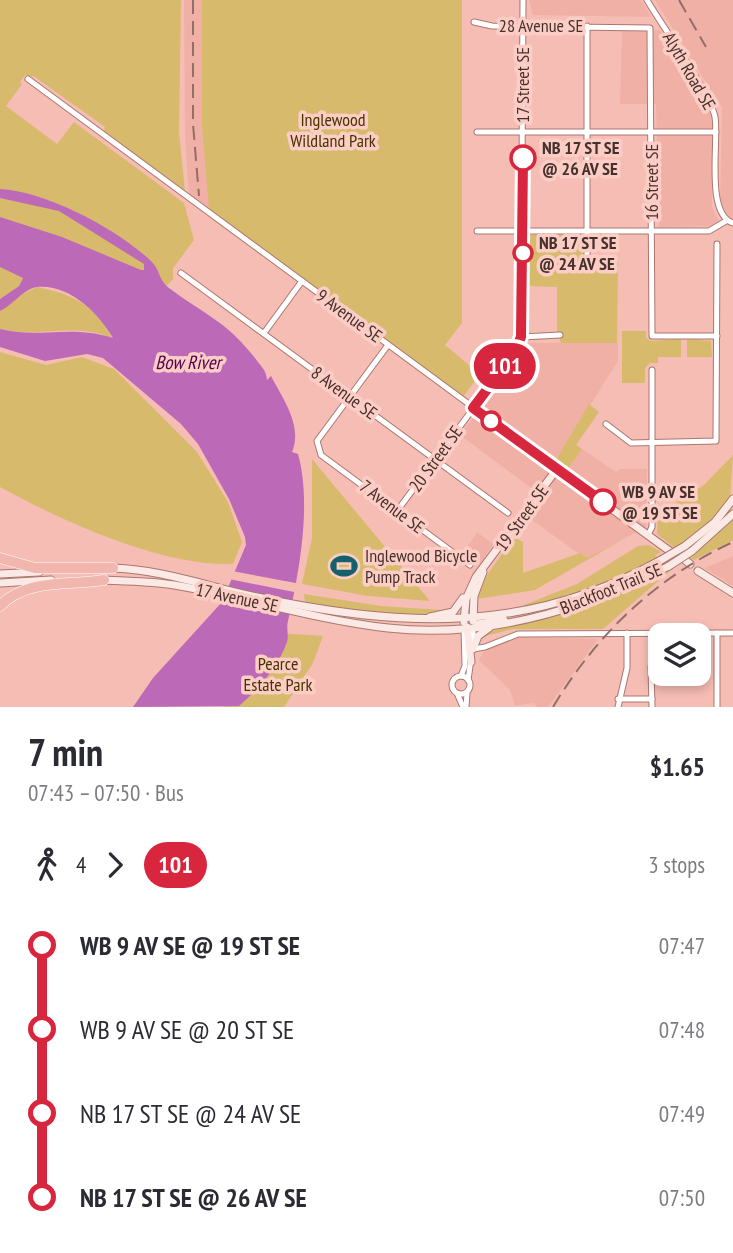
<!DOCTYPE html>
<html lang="en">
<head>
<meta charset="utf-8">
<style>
	body { margin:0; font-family:"PT Sans Narrow",sans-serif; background:#f7f7f7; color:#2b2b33; height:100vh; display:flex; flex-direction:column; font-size:26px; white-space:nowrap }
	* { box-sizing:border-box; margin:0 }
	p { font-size:23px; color:#7c7c81 }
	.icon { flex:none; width:38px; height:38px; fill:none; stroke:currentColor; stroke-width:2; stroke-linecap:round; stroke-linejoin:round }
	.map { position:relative; height:707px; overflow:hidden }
	.side { display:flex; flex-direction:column; background:#fff; flex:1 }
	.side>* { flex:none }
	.badge { padding:0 14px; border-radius:23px; font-size:24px; line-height:46px }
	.fabs { position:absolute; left:648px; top:623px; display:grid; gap:14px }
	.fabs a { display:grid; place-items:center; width:63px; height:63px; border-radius:14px; background:#fff; box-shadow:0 4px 10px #0003; font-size:35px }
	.map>.badge { position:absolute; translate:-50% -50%; box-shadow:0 0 0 4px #fff }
	.legs { display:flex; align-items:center; gap:10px; height:77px; padding:0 28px; font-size:23px }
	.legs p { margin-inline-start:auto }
	.overview { display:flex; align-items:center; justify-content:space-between; height:119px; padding:0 28px }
	h1 { font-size:38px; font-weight:800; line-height:52px }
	ul { padding:0 28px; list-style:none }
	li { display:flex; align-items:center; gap:24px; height:84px; font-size:26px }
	li i { display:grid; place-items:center; width:10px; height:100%; margin:0 9px; background:currentColor }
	li i::after { content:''; width:18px; height:18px; margin:-9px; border:5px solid; border-radius:50%; background:#fff }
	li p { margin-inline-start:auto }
	li:first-child i { background:linear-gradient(#0000 50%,currentColor 0) }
	li:last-child i { background:linear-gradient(currentColor 50%,#0000 0) }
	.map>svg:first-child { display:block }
	.built { fill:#f1b0a6 }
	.green { fill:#d8ba6d }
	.water { fill:#bc69b8 }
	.pier { fill:#f6bdb4 }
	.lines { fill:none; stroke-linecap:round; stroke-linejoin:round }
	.street-casing { stroke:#ab776f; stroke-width:7 }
	.secondary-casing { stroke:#ab776f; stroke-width:9 }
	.highway-casing { stroke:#fff; stroke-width:11 }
	.street { stroke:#fff; stroke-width:5 }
	.secondary { stroke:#fbe9e6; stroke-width:7 }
	.highway { stroke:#f1b6ad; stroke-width:10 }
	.rail { stroke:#936e68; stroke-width:2; stroke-dasharray:14 7; stroke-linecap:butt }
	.secondary-bridge-casing { stroke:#ab776f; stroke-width:9; stroke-linecap:butt }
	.secondary-bridge { stroke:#fbe9e6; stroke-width:7 }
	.line-1-casing { stroke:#fff; stroke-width:16 }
	.line-1 { stroke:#d7263d; stroke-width:10 }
	.stop-1-dot { fill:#fff; stroke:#d7263d; stroke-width:3.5 }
	.labels { text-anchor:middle; stroke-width:7; stroke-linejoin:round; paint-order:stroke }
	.street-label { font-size:18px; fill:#46302c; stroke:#fccdc5 }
	.park-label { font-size:18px; fill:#463400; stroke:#fccdc5 }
	.stop-label { font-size:18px; font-weight:bold; fill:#46302c; stroke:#fccdc5; text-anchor:start }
	.poi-label { font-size:18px; fill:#46302c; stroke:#fccdc5; text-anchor:start }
	.water-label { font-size:19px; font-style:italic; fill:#520051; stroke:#fccdc5 }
</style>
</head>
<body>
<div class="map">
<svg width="733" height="707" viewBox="0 0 733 707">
	<rect width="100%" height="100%" fill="#f6bdb4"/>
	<g class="built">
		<polygon points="184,0 202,0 202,128 210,208 189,195 185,136"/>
		<polygon points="529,0 641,0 651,17 533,15"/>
		<polygon points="655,0 733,0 733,219 726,216 720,205 722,108"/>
		<polygon points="622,30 660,30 712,117 712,207 719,222 709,226 659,227 656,104 620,104"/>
		<polygon points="618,342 618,361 557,458 482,406 529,343"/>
		<polygon points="475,415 560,479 582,449 616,472 620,469 647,469 646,527 586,559 528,517 542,496 460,435"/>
		<polygon points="477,532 493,544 480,564 463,554"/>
		<polygon points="733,556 733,586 705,568"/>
		<polygon points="512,637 598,639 548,707 538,707 533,703 515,706 510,690 479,660 483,652"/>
	</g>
	<g class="green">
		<polygon points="0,0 181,0 179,133 185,191 104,131 105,127 35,77 25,75 20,82 22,84 6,106 57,144 74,122 184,203 194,240 173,268 173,279 165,288 0,219"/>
		<polygon points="202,0 462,0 462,323 445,345 480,374 463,397 209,210 202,128"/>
		<polygon points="529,235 579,234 584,240 583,259 618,261 617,343 561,343 557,331 557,287 527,286"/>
		<polygon points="0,267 23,277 19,286 0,299"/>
		<path d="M37,287C76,295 93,305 113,339C77,321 38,339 0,329V311L24,293Z"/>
		<polygon points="622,331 646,331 646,338 651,341 681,339 681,357 658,357 658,363 650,363 645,368 645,383 622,383"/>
		<polygon points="687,339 711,341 712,357 687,357"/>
		<path d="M0,352L46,365L82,357L114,369L197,452L228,502L242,542L233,564C162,567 62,521 0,487Z"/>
		<polygon points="589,404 599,412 576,445 582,449 568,469 556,460"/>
		<polygon points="733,455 730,498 713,519 675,548 657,534 658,514 704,485"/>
		<polygon points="312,459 430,601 368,596 302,584 312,538"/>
		<polygon points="733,519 733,540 694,560 690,558"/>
		<polygon points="514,537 523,542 523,573 580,553 587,558 617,543 535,590 477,599 487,575"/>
		<path d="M649,545L661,552L655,555L659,558C616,581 572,597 525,607L524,605L577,584L638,546Z"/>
		<path d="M672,569L603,629H513L482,637C502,623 545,620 571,612C606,601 639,585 672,569Z"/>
		<path d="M304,594L381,606L443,610V613C400,621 348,611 305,604Z"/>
		<polygon points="279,633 323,636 313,663 284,707 224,707"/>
	</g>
	<path class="water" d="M0,189C46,191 119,230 152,262C160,270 159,281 169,288C205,315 225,320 255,358C261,367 266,369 267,380L271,376C283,399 303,426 292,452L298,454C312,503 299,574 288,621C286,627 289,636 287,642C278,668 258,689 239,706L133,707L153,678L222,602L246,545L245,537L229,499L198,444L181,424L103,358L87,354L45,361L0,347V329C41,339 70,324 113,338C98,313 70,284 37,287C23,289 13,305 0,311V299L19,286L23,278L0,267V217L62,237L141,270H144V264L59,211L0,198Z"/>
	<polygon class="pier" points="232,571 301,584 299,593 229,579"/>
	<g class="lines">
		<defs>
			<g id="street">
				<path d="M647,0C662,26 710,92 715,117C719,142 705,214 733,223"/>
				<polyline points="474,22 492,26 650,28 652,336 717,336"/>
				<polyline points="28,79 557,469"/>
				<polyline points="477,132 716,132"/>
				<polyline points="477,231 709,231 726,221"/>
				<polyline points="587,255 587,26"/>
				<polyline points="181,273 508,513"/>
				<polyline points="264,333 302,281"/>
				<polyline points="521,337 560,335"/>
				<polyline points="388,345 317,441 321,455 470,565"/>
				<polyline points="606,424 631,443 716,441 717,244"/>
				<polyline points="397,511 513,355 521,337 523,0"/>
				<polyline points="648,535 652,527 652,370"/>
				<polyline points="473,629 473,646"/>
				<polyline points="473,649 485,647 518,634 733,633"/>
				<polyline points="651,667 652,707"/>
				<polyline points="461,676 465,666 464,629"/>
				<circle cx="461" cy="685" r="9"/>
				<polyline points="468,680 471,659"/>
				<polyline points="457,693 463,707"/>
				<polyline points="618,699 652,699"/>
				<polyline points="466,707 467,693"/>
				<polyline points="618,707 627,668 627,633"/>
				<polyline points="717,707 717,633"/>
			</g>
			<g id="secondary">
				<polyline points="685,546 715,522 733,499"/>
				<polyline points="692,551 733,514"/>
				<polyline points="685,560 690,564"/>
				<path d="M111,568C160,569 209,587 257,597C402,628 528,634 661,560"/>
				<polyline points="698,571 733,593"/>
				<polyline points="0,574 39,572"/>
				<path d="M101,580C127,581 154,581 180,586C250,599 318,620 388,628C487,639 581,611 669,566"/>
				<polyline points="0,583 51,580"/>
				<polyline points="430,617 453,612 463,598"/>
				<polyline points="473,621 474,596 483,572"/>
				<polyline points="464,622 466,599 476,577 557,469 671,552"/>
				<polyline points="477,624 504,620"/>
				<polyline points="467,627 471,662"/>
				<polyline points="473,649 478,636 489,628"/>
			</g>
			<g id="highway">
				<polyline points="0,558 35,568 113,568"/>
				<path d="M0,606C27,578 70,586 104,580"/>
			</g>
		</defs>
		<use href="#street" class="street-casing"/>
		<use href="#secondary" class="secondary-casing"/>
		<use href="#highway" class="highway-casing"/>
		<use href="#street" class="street"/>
		<use href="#secondary" class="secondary"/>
		<use href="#highway" class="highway"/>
		<g class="rail">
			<polyline points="193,0 193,124 199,196"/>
			<polyline points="679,0 706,47"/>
			<path d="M553,707C597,634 655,578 733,542"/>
		</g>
		<defs>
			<g id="secondary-bridge">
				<polyline points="661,560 685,546"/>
				<polyline points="669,566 692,551"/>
			</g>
		</defs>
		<use href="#secondary-bridge" class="secondary-bridge-casing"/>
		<use href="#secondary-bridge" class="secondary-bridge"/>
	</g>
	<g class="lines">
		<defs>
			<polyline id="line-1" points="523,158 521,337 513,355 473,408 603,502"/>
		</defs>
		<use href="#line-1" class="line-1-casing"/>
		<use href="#line-1" class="line-1"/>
	</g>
	<defs>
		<symbol id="stadium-bare" viewBox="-9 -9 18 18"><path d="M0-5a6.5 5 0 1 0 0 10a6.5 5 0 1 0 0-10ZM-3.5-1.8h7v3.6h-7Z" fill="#14616c" stroke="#fccdc5" stroke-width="2.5" paint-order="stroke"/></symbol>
	</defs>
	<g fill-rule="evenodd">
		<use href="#stadium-bare" x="325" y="547" width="38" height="38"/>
	</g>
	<g class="stop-1-dot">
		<circle cx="523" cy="158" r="12"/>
		<circle cx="523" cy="253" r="9"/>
		<circle cx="491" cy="421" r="9"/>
		<circle cx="603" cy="502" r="12"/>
	</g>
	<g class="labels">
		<g class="street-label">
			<text x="541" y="32">28 Avenue SE</text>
			<text transform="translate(689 71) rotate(60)" y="6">Alyth Road SE</text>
			<text transform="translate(523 85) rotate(-90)" y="6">17 Street SE</text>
			<text transform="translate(652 182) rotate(-90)" y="6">16 Street SE</text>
			<text transform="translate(349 316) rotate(36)" y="6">9 Avenue SE</text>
			<text transform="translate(344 393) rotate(36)" y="6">8 Avenue SE</text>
			<text transform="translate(436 459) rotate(-54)" y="6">20 Street SE</text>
			<text transform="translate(392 507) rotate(37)" y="6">7 Avenue SE</text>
			<text transform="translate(522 518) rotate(-54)" y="6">19 Street SE</text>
			<text transform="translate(611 589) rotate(-22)" y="6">Blackfoot Trail SE</text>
			<text transform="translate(237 598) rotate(12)" y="6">17 Avenue SE</text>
		</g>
		<g class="park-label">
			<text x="333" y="126">Inglewood<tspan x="333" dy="21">Wildland Park</tspan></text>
			<text x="278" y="670">Pearce<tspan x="278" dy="21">Estate Park</tspan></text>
		</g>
		<g class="stop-label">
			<text x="542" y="154">NB 17 ST SE<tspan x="542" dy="21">@ 26 AV SE</tspan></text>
			<text x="539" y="249">NB 17 ST SE<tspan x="539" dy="21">@ 24 AV SE</tspan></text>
			<text x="622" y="498">WB 9 AV SE<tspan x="622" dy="21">@ 19 ST SE</tspan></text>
		</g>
		<g class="poi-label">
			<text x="365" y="562">Inglewood Bicycle<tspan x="365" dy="21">Pump Track</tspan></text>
		</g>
		<g class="water-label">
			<text x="188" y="369">Bow River</text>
		</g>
	</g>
</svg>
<div class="fabs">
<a><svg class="icon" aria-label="layers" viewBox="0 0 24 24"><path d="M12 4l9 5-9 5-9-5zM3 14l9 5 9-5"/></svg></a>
</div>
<b class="badge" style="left:505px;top:366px;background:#d7263d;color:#fff">101</b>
</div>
<section class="side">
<div class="overview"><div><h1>7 min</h1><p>07:43 – 07:50 · Bus</p></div><b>$1.65</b></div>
<div class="legs"><svg class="icon" aria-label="walk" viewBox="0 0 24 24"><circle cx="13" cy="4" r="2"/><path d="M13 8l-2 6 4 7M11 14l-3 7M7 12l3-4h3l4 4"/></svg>4<svg class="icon" aria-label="forward" viewBox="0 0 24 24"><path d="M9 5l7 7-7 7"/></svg><b class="badge" style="background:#d7263d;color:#fff">101</b><p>3 stops</p></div>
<ul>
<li><i style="color:#d7263d"></i><b>WB 9 AV SE @ 19 ST SE</b><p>07:47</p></li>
<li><i style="color:#d7263d"></i><span>WB 9 AV SE @ 20 ST SE</span><p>07:48</p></li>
<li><i style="color:#d7263d"></i><span>NB 17 ST SE @ 24 AV SE</span><p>07:49</p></li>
<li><i style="color:#d7263d"></i><b>NB 17 ST SE @ 26 AV SE</b><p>07:50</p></li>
</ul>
</section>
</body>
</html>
